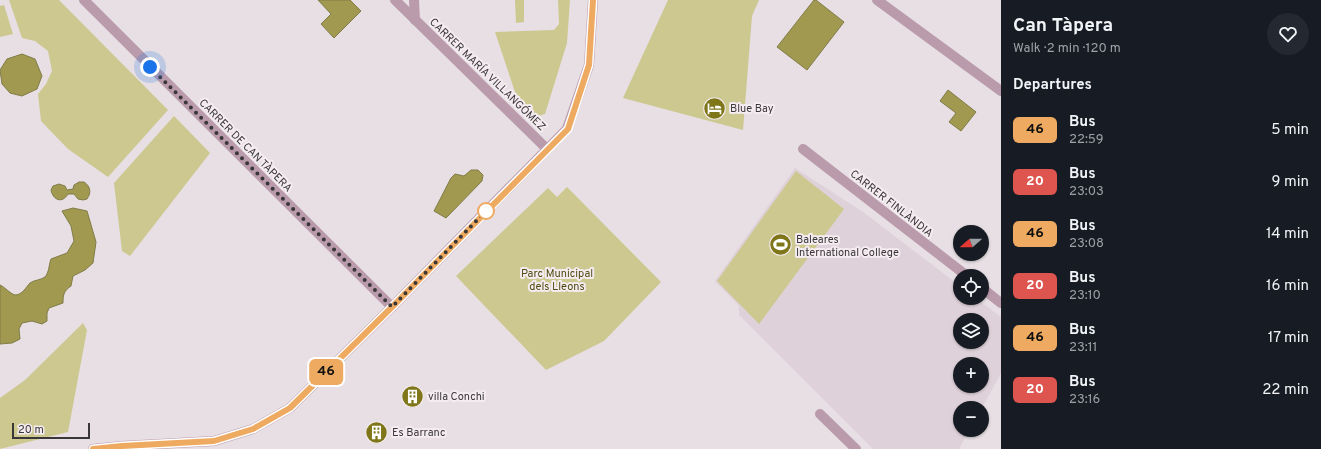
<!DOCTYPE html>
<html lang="en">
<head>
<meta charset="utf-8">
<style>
	body { margin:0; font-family:Overpass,sans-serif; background:#242831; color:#f1f3f6; height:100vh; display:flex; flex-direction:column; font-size:15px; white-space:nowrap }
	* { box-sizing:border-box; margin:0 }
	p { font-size:13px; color:#9ea1a6 }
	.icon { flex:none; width:22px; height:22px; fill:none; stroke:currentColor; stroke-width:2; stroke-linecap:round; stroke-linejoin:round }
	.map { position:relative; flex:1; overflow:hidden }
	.drawer { display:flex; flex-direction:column; background:#171b24; width:320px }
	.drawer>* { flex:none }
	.badge { padding:0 8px; border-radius:6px; font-size:14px; line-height:26px }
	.needle { width:26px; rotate:250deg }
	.tools { position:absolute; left:953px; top:225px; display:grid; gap:8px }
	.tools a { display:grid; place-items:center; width:36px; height:36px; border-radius:50%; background:#171b24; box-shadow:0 1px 3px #0004; font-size:20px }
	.scale { position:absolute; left:12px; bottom:10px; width:78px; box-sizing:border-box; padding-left:4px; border:2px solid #3a3739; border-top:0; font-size:11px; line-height:14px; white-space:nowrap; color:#3a3739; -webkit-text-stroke:3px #f4ecf0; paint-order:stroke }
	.you { position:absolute; width:20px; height:20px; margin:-10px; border:3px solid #fff; border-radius:50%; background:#1a73e8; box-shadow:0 0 0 6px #1a73e833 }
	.map>.badge { position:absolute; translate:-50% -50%; box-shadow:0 0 0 2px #fff }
	h2 { padding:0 12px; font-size:15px; line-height:36px }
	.round { display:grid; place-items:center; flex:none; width:42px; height:42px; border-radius:21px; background:#242831 }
	.head { display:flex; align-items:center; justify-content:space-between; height:68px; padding:0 12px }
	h1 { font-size:19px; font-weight:700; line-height:30px }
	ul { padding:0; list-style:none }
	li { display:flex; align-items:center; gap:12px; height:52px; padding:0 12px }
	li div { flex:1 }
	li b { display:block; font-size:15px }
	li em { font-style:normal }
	li .badge { min-width:44px; font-weight:700; text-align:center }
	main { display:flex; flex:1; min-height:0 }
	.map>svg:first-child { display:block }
	.built { fill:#dfd1d9; fill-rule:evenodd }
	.green { fill:#cdc88f }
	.water { fill:#a0994f; stroke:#817c48 }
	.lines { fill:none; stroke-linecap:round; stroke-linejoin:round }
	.minor { stroke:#ba9bac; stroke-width:10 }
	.tertiary { stroke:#ba9bac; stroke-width:10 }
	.line-casing { stroke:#fff; stroke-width:9 }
	.line { stroke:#eeaa60; stroke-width:6 }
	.walk { stroke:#3a3739; stroke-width:4; stroke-dasharray:0 7.2 }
	.stop-dot { fill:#fff; stroke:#eeaa60; stroke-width:2 }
	.labels { text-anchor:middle; stroke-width:4; stroke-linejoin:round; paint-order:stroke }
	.street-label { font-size:11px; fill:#3a3739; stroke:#f4ecf0 }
	.poi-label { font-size:11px; fill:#3a3739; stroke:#f4ecf0; text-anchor:start }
	.park-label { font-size:11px; fill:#514b12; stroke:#f4ecf0 }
</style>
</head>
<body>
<main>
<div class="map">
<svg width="1001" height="449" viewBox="0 0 1001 449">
	<rect width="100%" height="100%" fill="#e7dfe3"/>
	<path class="built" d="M795,168L863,212L960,286V298H976L1001,317V373L982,408H960V430H969L959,449H873L739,315V306L715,281ZM960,320H982V342H960ZM960,364H982V386H960Z"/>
	<g class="green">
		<polygon points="9,0 59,0 168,110 108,177 68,149 41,121 38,94 46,84 52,71 48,51 35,41 22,38"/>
		<polygon points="515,0 524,0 524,22 516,23"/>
		<polygon points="558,0 570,0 567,43 545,114 535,117 517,98 495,32 554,30 559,24"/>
		<polygon points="668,0 759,0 752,16 743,130 623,98"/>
		<polygon points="4,5 13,34 0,37 0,6"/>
		<polygon points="174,116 210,153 130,256 122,251 114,183"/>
		<polygon points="796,171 844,209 759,324 717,281"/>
		<polygon points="567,187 661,282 604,341 546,370 456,276 548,188 557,197"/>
		<polygon points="83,323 87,330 68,432 0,449 0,398 25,380"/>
	</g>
	<g class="water">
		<polygon points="318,0 350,0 361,11 334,38 321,24 331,14"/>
		<polygon points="814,0 816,0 844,22 807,70 777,47"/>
		<polygon points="22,54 35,59 42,76 37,89 22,96 10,93 2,84 0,70 7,59"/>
		<polygon points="948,90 976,112 961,131 949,122 956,113 940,101"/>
		<polygon points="471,170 478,170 483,175 482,181 446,218 434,211 451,178 455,174 464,176"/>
		<path d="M79,182H84C90,186 92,192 87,199L83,200L78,199L74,194H68C62,204 53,200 51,190L53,186L59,184L65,186L67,190L73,189L74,185Z"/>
		<path d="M73,208L87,211L96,242L93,263L85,270L73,276L71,286C64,291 63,294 63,303L49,308L47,313V321L42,324L32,321L22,323L19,329L20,339L12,343L0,344V285C5,287 11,295 16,295C23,294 26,287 30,283C34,280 41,280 45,277C49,273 49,264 51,259L67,253L74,241L71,226L62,211Z"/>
	</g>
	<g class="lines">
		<g class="minor">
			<polyline points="84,0 392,307"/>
			<polyline points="395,0 547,149"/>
			<polyline points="414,0 415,20"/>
			<polyline points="877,0 1001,91"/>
			<polyline points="803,149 967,276"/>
			<polyline points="982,288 1001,303"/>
			<polyline points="820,414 856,449"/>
		</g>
		<polyline class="tertiary" points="93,449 122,446 214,441 253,429 290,408 392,307 567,129 589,65 593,0"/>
	</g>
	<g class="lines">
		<defs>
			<polyline id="line" points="93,449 122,446 214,441 253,429 290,408 392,307 568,129 589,65 593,0"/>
		</defs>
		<use href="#line" class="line-casing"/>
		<use href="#line" class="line"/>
		<polyline class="walk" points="150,67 392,307 486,211"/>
	</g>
	<defs>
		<symbol id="hotel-disc" viewBox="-11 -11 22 22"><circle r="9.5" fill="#7f761a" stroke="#f4ecf0"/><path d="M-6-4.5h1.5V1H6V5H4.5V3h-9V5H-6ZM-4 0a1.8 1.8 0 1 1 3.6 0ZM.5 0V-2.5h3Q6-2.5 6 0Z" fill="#fff"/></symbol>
		<symbol id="stadium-disc" viewBox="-11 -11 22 22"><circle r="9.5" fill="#7f761a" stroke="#f4ecf0"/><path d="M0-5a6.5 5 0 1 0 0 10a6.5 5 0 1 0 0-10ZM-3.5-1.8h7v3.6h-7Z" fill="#fff"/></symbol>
		<symbol id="building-disc" viewBox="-11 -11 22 22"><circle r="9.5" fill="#7f761a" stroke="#f4ecf0"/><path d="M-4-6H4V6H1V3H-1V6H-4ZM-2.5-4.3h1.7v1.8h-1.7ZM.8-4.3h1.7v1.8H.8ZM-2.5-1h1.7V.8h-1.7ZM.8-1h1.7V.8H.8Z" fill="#fff"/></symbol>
	</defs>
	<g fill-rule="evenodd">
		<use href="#hotel-disc" x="702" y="96" width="25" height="25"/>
		<use href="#stadium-disc" x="768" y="232" width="25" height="25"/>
		<use href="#building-disc" x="400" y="384" width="25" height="25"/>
		<use href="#building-disc" x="364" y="420" width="25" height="25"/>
	</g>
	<circle class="stop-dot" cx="486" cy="211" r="8"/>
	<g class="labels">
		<g class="street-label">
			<text transform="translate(488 74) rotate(44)" y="4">CARRER MARÍA VILLANGÓMEZ</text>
			<text transform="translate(246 145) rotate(45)" y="4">CARRER DE CAN TÀPERA</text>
			<text transform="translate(892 203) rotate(38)" y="4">CARRER FINLÀNDIA</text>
		</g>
		<g class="poi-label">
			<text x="730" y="112">Blue Bay</text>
			<text x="796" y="243">Baleares<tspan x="796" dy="13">International College</tspan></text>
			<text x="428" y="400">villa Conchi</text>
			<text x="392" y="436">Es Barranc</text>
		</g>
		<g class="park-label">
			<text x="557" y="277">Parc Municipal<tspan x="557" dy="13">dels Lleons</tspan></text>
		</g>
	</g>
</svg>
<div class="tools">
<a><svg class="needle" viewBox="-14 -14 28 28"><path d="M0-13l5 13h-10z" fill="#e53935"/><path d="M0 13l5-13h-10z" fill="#9ea1a6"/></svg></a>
<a><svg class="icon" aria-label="locate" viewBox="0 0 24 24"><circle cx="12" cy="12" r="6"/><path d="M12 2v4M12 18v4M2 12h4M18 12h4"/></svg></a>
<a><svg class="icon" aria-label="layers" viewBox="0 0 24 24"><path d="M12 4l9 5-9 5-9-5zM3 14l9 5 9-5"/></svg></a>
<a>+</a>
<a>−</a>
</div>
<div class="scale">20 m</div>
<div class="you" style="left:150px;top:67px"></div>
<b class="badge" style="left:326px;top:372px;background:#eeaa60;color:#111">46</b>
</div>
<section class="drawer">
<div class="head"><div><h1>Can Tàpera</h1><p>Walk · 2 min · 120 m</p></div><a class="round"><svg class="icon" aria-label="heart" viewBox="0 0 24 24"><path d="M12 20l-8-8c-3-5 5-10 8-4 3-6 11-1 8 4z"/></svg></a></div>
<h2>Departures</h2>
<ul>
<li><span class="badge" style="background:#eeaa60;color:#111">46</span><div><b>Bus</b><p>22:59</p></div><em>5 min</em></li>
<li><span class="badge" style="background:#de544e;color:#fff">20</span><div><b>Bus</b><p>23:03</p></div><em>9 min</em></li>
<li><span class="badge" style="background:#eeaa60;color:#111">46</span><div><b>Bus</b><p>23:08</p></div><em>14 min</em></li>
<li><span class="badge" style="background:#de544e;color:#fff">20</span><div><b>Bus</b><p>23:10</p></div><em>16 min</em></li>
<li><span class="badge" style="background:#eeaa60;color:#111">46</span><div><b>Bus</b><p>23:11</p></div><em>17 min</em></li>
<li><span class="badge" style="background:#de544e;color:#fff">20</span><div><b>Bus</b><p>23:16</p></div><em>22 min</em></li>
</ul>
</section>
</main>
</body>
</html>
